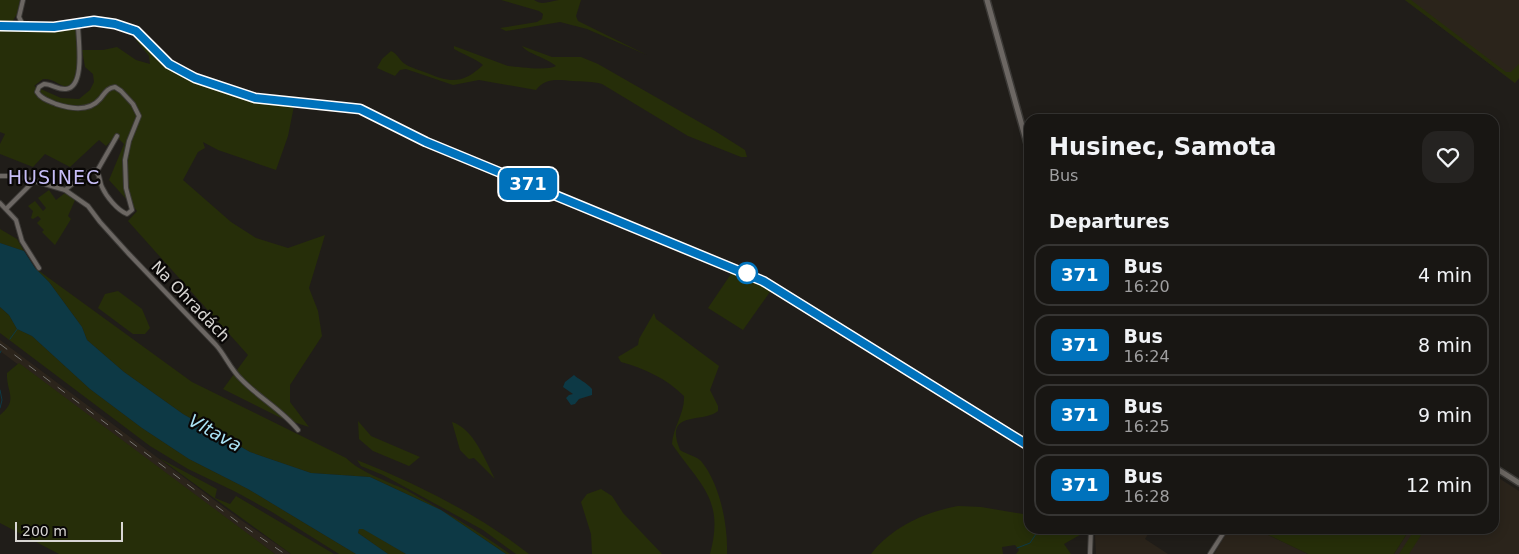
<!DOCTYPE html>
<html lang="en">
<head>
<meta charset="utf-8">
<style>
	body { margin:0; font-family:"DejaVu Sans",sans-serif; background:#252321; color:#f1f3f6; height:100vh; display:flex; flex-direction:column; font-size:19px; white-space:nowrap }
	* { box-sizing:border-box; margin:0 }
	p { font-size:16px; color:#9f9fa0 }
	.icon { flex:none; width:28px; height:28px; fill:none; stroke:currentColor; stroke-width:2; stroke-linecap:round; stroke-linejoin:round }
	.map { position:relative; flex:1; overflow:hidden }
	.details { position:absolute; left:1024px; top:114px; width:475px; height:420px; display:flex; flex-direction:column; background:#181613; border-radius:15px; box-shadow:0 2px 12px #0003,0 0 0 1px #363533 }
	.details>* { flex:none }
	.badge { padding:0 10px; border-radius:8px; font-size:18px; line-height:32px }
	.scale { position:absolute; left:15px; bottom:12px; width:108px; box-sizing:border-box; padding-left:5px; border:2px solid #d8d6d3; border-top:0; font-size:14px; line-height:18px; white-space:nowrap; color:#d8d6d3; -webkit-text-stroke:4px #090706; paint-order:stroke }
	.map>.badge { position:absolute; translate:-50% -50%; box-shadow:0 0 0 2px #fff }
	h2 { padding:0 25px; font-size:19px; line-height:45px }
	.round { display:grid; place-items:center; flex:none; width:52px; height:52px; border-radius:15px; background:#252321 }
	.overview { display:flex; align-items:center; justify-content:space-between; height:85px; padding:0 25px }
	h1 { font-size:24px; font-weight:800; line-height:38px }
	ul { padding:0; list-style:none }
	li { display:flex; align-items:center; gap:15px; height:62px; margin:0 10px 8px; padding:0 15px; border:2px solid #363533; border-radius:15px }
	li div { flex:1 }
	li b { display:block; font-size:19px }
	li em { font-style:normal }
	li .badge { min-width:55px; font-weight:700; text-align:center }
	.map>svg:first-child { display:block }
	.built { fill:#2b241b }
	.green { fill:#262e09 }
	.water { fill:#0d3945 }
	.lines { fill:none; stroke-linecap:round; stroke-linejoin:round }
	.stream { stroke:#0d3945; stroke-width:1 }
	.minor-casing { stroke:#3b3936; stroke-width:6 }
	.tertiary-casing { stroke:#3b3936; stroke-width:8 }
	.minor { stroke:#6c6763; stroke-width:4 }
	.tertiary { stroke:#6c6763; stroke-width:5 }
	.rail { stroke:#75736f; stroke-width:1; stroke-dasharray:9 9; stroke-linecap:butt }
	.line-casing { stroke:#fff; stroke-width:11 }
	.line { stroke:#0072bc; stroke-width:8 }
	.stop-dot { fill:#fff; stroke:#0072bc; stroke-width:2.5 }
	.labels { text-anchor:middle; stroke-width:4.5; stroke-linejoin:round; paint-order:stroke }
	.street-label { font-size:16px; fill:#d8d6d3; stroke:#090706 }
	.water-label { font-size:18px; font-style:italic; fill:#abe3f6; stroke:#090706 }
	.quarter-label { font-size:19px; letter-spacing:1px; fill:#c6bdf6; stroke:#090706 }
</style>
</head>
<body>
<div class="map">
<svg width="1519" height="554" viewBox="0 0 1519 554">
	<rect width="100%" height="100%" fill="#201d19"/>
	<g class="built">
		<polygon points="1405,0 1519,0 1519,78 1515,83"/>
		<polygon points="0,340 241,520 291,554 275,554 209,507 0,351"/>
		<polygon points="1494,475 1519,491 1519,554 1394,554 1410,529 1494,529"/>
		<polygon points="1102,529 1151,529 1145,539 1168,554 1096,554 1095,535"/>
		<polygon points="1229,529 1256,529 1308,554 1214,554"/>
	</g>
	<g class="green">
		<polygon points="0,0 20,0 17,14 12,22 0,22"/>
		<path d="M501,0H534C542,6 550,1 559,0C566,0 574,0 581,0L576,16L578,21L647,55L587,29L560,22L506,31L500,28L537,22L542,19L543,14L539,11Z"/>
		<polygon points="1405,0 1411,0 1506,72 1511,72 1519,64 1519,78 1515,83"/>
		<path d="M73,28L76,31C76,47 83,78 67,87C58,85 53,78 43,79L34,86L61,98L79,99L90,90L94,82L93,74L85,67L82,50H103L117,47L136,60L150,64L149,56L136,40L151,39L180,68L184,76L255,103L294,106L288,136L276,170L218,150L203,142L205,148L198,152L183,180L231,222L256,238L288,248L325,235L309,288L318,311L322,336L290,385V402L309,427L281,418L223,389L248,355L128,221L137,211L109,180L124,144L116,136L106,146L99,140L70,167L45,154L33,167L0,154V144L5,134L0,132V30L44,31Z"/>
		<path d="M454,46L508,66C520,67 546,71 556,66C547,58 526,53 522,46L552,57H581L598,64L715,131L745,150L747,157H741L688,136L602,84C592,81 583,82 573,81C558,80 546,77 536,90L479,80L453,85L406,69L400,70L395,76L377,68L382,59L391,51C398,54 399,60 405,64C411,68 420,70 427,73C451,83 463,84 483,65C475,58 464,55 454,49Z"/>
		<polygon points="49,190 56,200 65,193 75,200 68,216 71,219 55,245 42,232 44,230 37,223 41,219 38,216 33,219 31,218 33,211 28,206 35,201 43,211 46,208 38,198"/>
		<polygon points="0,229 17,239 24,251 0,243"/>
		<path d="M35,268L192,382L346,458C360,472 387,481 406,490C442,510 477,530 510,554H506L441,510L370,477L311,473L250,452L183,414L124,372L87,340L82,327L49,282Z"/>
		<polygon points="733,271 772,289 743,330 708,308"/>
		<polygon points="118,291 142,309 150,328 145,334 133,334 98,308 105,294"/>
		<polygon points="0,307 9,315 17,329 32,336 90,389 142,428 189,459 248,489 356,554 339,554 272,512 236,492 188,469 150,446 0,333"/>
		<path d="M654,313L656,319L719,366L710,390L718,406V411C703,424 663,409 680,450C686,454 696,456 701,461C720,484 728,525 727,554H710C725,499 700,485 672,444C673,427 685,413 684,396C667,379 644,368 621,362L618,357L638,345L639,339Z"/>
		<path d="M19,363L275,554H59L0,523V415C19,400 6,392 7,373Z"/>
		<polygon points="358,421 371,436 420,457 409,466 373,451 359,439"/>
		<path d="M452,422C474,429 485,460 495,479L474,458L469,459L460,450Z"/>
		<polygon points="159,458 217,489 215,498 230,504 236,496 334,554 291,554"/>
		<path d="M357,460C417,484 478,514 529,554H516L483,530L383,475L361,466Z"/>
		<polygon points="601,489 612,496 623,513 662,554 592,554 591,534 581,502 587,494"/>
		<path d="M958,506L981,507L1029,515V529H1084L1085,532L1064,544L1071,554H1016L1019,550L1015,545L1002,547L1003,554H871C892,527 925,512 958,506Z"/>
		<polygon points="359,529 364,529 406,554 388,554 358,533"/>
		<polygon points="1256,529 1410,529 1394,554 1308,554"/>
		<polygon points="1415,529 1425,529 1409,554 1399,554"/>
	</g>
	<g class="water">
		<polygon points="0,243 24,251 35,268 49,282 82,327 87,340 124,372 183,414 250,452 311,473 370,477 441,510 506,554 406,554 363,529 359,529 358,533 388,554 356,554 248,489 189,459 142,428 90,389 32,336 17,329 9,315 0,307"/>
		<path d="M574,375C578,379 586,382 592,389V395L579,399L575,404L571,405L566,398L569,395L573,394L563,387L565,382Z"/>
	</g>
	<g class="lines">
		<g class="stream">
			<polyline points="10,339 18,328"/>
			<polyline points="0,353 1,351"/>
			<polyline points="0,390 2,400 0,408"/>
			<polyline points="1017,548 1030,543 1036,534"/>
		</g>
		<defs>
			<g id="minor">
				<polyline points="23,0 19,17 24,27"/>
				<polyline points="97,171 117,136"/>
				<path d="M0,176H17L65,190L85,174L94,170C101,174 99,181 102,187C106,196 117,210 127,214L132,210L126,188L125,160L129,141L139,116L133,104L121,91L115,87C107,88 105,93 100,99C89,112 71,109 56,104C49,101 41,99 37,92L39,87L44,84C52,84 58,90 66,89C86,87 78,39 78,24"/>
				<path d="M65,190L88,206L100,222L128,253L216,345C225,355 231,370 241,379C259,398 282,410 298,430"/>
				<polyline points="0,203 16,220 22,241 39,268"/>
				<polyline points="7,208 34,181"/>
				<polyline points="1090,554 1091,529"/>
				<polyline points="1210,554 1226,529"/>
			</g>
			<g id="tertiary">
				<polyline points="987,0 1029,151"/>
				<polyline points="0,26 47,27 94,21 115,24 136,31 169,63 195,78 255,98 360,109 426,142 763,281 1029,446"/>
				<polyline points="1494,467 1519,483"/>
			</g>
		</defs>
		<use href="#minor" class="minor-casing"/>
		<use href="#tertiary" class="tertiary-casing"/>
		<use href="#minor" class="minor"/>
		<use href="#tertiary" class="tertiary"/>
		<polyline class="rail" points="0,344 239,523 285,554"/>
	</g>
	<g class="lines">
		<defs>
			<polyline id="line" points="0,26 54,27 94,21 115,24 136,31 169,64 195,78 255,98 360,109 426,142 763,281 1029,446"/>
		</defs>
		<use href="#line" class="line-casing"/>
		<use href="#line" class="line"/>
	</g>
	<circle class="stop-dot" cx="747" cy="273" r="10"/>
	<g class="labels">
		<g class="street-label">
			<text transform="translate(191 301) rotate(46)" y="6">Na Ohradách</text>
		</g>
		<g class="water-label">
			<text transform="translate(215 433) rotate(29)" y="6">Vltava</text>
		</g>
		<g class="quarter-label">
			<text x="54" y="184">HUSINEC</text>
		</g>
	</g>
</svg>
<div class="scale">200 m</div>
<b class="badge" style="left:528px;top:184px;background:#0072bc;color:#fff">371</b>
<section class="details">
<div class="overview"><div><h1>Husinec, Samota</h1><p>Bus</p></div><a class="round"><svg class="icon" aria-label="heart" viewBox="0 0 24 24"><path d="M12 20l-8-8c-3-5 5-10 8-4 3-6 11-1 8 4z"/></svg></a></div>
<h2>Departures</h2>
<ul>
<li><span class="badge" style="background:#0072bc;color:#fff">371</span><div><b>Bus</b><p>16:20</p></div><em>4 min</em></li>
<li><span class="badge" style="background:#0072bc;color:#fff">371</span><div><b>Bus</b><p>16:24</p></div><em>8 min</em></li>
<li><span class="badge" style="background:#0072bc;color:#fff">371</span><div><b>Bus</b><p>16:25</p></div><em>9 min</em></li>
<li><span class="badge" style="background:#0072bc;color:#fff">371</span><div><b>Bus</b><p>16:28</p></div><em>12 min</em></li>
</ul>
</section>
</div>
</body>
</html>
